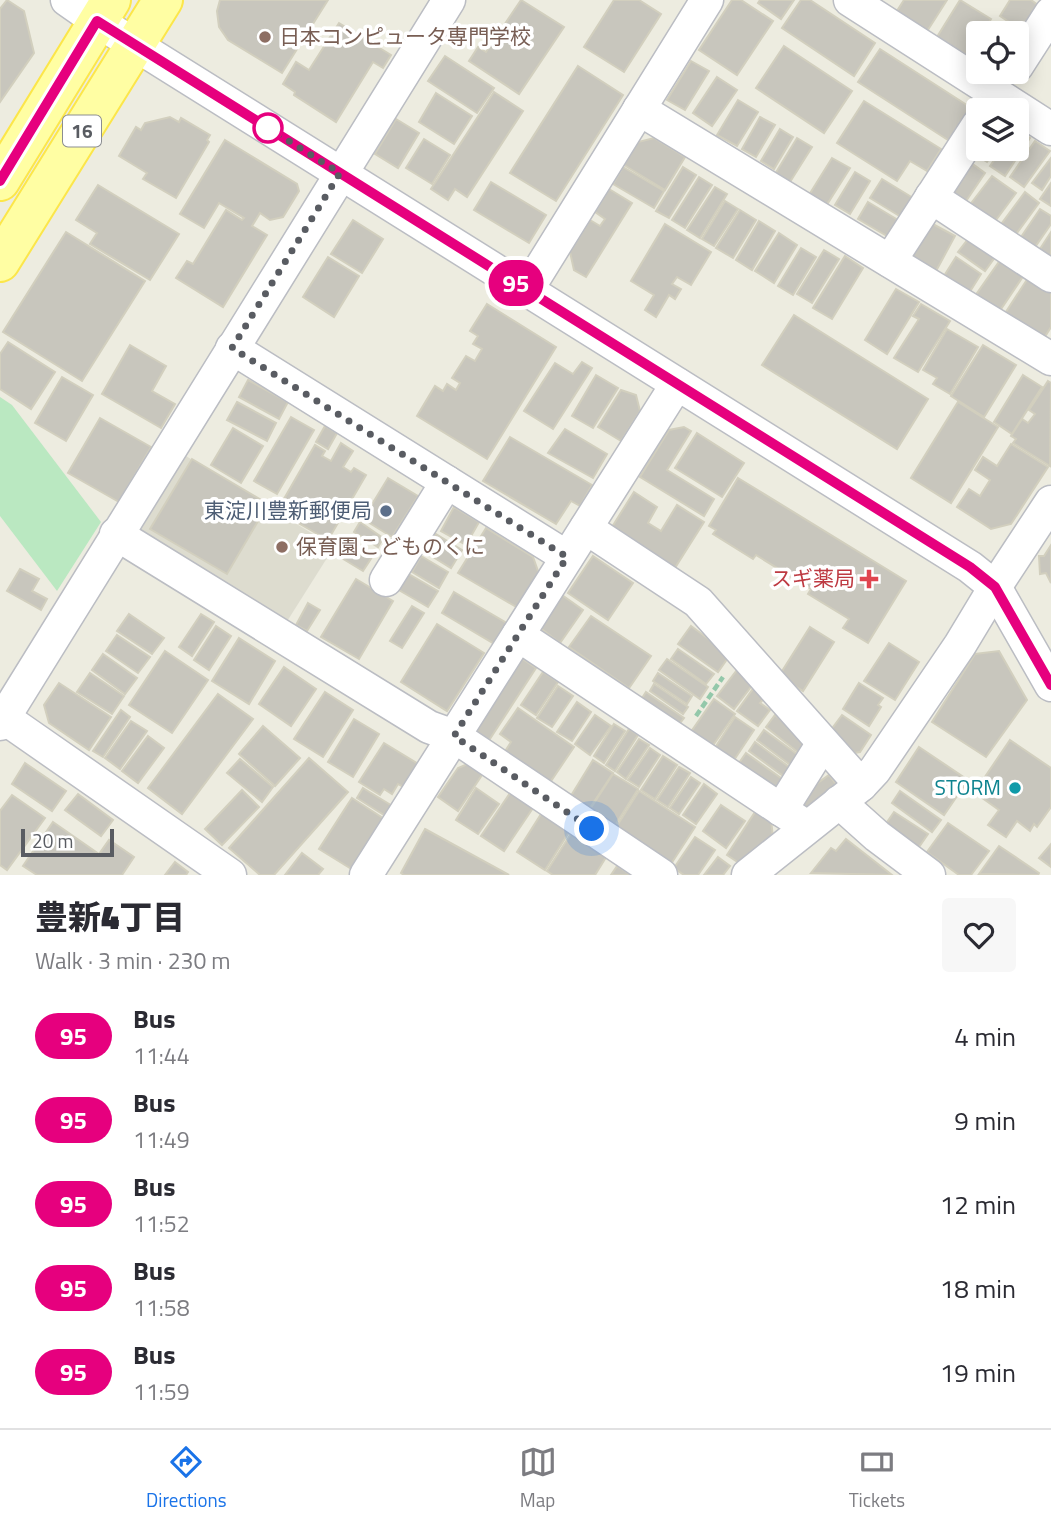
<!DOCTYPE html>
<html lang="en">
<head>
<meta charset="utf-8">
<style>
	body { margin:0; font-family:"Titillium Web","Noto Sans JP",sans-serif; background:#f7f7f7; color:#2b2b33; height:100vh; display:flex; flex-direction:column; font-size:26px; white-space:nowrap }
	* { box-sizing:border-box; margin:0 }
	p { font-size:23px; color:#7c7c81 }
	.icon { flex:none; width:38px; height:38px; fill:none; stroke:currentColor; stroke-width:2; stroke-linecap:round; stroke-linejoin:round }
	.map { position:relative; height:875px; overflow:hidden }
	.drawer { display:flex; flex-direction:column; background:#fff; flex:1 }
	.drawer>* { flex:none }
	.badge { padding:0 14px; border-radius:23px; font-size:24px; line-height:46px }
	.buttons { position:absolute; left:966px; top:21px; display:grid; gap:14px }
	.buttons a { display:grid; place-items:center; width:63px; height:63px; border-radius:7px; background:#fff; box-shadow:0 4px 18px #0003; font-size:35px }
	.scale { position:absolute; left:21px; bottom:18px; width:93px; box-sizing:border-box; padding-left:7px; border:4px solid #595c62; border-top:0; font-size:19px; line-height:24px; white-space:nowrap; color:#595c62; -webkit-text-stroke:5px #fff; paint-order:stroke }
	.you { position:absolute; width:35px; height:35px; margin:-18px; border:5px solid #fff; border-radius:50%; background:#1a73e8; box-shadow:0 0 0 10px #1a73e833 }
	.map>.badge { position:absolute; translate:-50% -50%; box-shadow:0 0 0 4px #fff }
	.round { display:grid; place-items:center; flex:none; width:74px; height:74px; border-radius:7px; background:#f7f7f7 }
	.headline { display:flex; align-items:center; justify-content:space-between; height:119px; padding:0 35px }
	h1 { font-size:33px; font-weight:800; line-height:52px }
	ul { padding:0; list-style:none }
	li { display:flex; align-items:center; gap:21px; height:84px; padding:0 35px }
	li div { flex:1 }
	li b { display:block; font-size:26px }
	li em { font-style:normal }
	li .badge { min-width:77px; font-weight:700; text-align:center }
	.dock { display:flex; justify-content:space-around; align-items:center; height:98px; border-top:2px solid #e1e1e2; background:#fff; font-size:19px; color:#7c7c81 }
	.dock a { display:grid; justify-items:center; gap:4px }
	.dock .selected { color:#1a73e8 }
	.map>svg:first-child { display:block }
	.education { fill:#dddccf }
	.green { fill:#bae8c1 }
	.building { fill:#c8c6bd; stroke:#d2cfbe; stroke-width:2 }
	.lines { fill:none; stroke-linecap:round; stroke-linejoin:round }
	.minor-casing { stroke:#bbbdc3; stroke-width:35 }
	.major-casing { stroke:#fce64a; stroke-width:42 }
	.path { stroke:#93c8aa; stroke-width:4.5; stroke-dasharray:7 3.5; stroke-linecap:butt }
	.minor { stroke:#fff; stroke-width:32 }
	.major { stroke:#fffea3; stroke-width:38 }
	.line-casing { stroke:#fff; stroke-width:16 }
	.line { stroke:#e6007e; stroke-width:10 }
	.walk { stroke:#595c62; stroke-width:7; stroke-dasharray:0 12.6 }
	.education-dot { fill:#8d6e63; stroke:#fff; stroke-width:2.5 }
	.stop-dot { fill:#fff; stroke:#e6007e; stroke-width:3.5 }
	.service-dot { fill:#5c6f8a; stroke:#fff; stroke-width:2.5 }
	.health-dot { fill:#e0444e; stroke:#fff; stroke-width:2.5 }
	.culture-dot { fill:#0f9aa8; stroke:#fff; stroke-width:2.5 }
	.labels { text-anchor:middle; stroke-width:7; stroke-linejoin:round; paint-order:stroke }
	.shield { fill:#fff; stroke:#8b8d91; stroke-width:2 }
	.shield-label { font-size:19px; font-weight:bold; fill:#595c62 }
	.education-label { font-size:21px; fill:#785e54; stroke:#fff; text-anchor:start }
	.service-label { font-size:21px; fill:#4e5e75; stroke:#fff; text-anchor:end }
	.health-label { font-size:21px; fill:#be3a42; stroke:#fff; text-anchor:end }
	.culture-label { font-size:21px; fill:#0d838f; stroke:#fff; text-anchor:end }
</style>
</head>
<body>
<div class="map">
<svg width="1051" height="875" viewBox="0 0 1051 875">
	<rect width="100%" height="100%" fill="#edece0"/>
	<polygon class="education" points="186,456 334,547 286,623 139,532"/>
	<polygon class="green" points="0,397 12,405 101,522 57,591 0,516"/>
	<g class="building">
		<polygon points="7,0 24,11 34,53 0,102 0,9"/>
		<polygon points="328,0 282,73 228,40 219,27 217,11 220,0"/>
		<polygon points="521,0 564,27 519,94 469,61 478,47 486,52"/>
		<polygon points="614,0 639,0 661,14 624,72 584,47"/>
		<polygon points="732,0 741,0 773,21 737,75 699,50"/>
		<polygon points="760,0 794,0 781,19 758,3"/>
		<polygon points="801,0 810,0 875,43 854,76 782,28"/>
		<polygon points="904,0 947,0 926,33 895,14"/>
		<polygon points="960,0 991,19 982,33 978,33 978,40 968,56 937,37"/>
		<polygon points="1010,0 1031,0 1038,5 1021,30 1000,16"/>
		<polygon points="339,23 391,55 383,68 373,62 336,122 294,95 295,92 283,84 296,62 309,70"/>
		<polygon points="995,24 1010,33 989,33"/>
		<polygon points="784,46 852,91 824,133 756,88"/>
		<polygon points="880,49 973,109 951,142 858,82"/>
		<polygon points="978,49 978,72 998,72 992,81 968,65"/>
		<polygon points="445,56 494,88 477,113 428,81"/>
		<polygon points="691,61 709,71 685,110 667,100"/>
		<polygon points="578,66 623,95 556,201 510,173"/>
		<polygon points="717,77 737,90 712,126 693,113"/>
		<polygon points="494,92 523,111 467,197 455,189 448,200 431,189"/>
		<polygon points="436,93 472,116 454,144 419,122"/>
		<polygon points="738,100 758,112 737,146 717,135"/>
		<polygon points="864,101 941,149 927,171 910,161 897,181 837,143"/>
		<polygon points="170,117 179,122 181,118 210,135 207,140 209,142 176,198 143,179 147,173 119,156 136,127 141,130 145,123"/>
		<polygon points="760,117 775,125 756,157 742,149"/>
		<polygon points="396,119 419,133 398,168 375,154"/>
		<polygon points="780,129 793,137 774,169 761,161"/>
		<polygon points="1017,129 1030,138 1005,176 990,166 1002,149 1017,149"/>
		<polygon points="654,138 685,157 665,190 624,165 638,142"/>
		<polygon points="797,138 812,147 790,182 775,174"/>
		<polygon points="424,139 450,155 432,184 406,168"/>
		<polygon points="225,140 297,184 299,191 283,217 270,220 260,213 252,226 267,235 223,307 176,278 187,261 193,264 226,210 242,220 244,218 219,203 204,228 180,214"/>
		<polygon points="1035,141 1050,151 1024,187 1010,177"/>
		<polygon points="978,149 996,149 987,162 973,153"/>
		<polygon points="832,158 850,168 826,206 809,195"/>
		<polygon points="1051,158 1051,176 1042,190 1032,183"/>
		<polygon points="970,162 985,173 964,204 949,194"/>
		<polygon points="623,167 664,191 654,208 613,184"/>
		<polygon points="683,167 696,175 669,218 656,211"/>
		<polygon points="855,172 870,181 850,214 835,205"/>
		<polygon points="992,176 1016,193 993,224 969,206"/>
		<polygon points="699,177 712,185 685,228 672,220"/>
		<polygon points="882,179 918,201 906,220 870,198"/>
		<polygon points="491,182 546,215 529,243 474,210"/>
		<polygon points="1051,183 1051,206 1040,199"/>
		<polygon points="98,185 179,234 150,280 90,244 97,233 76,220"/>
		<polygon points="715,187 727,194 700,238 687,230"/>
		<polygon points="609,189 632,203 586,277 574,270 570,252 590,220 600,226 605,219 595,212"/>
		<polygon points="1025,192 1039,203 1014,237 999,227"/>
		<polygon points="725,201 738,209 714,246 702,239"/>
		<polygon points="868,202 903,223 892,239 858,219"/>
		<polygon points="1040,209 1051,216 1051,224 1033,250 1019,240"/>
		<polygon points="740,210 756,220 733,258 716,248"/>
		<polygon points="353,220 383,239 362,273 331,254"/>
		<polygon points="759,221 775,231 752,270 736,260"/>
		<polygon points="929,222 955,236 936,271 910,256"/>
		<polygon points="665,224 711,252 691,285 677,277 672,284 681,289 675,299 669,295 656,317 645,310 654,295 631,281"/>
		<polygon points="66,232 145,281 82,381 3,332"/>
		<polygon points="1051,232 1051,261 1038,252"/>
		<polygon points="779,233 797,245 774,283 755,271"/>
		<polygon points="972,234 998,253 985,271 958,252"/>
		<polygon points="801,248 816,257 793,295 778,286"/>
		<polygon points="824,250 839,259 812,303 797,294"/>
		<polygon points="845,256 863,268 832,319 813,308"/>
		<polygon points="328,257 359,276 334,317 303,297"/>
		<polygon points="956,257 981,274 969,293 944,276"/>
		<polygon points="1001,259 1024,275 999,312 975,296"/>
		<polygon points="1028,278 1051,292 1051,327 1041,343 1002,318"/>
		<polygon points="896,289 919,302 887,354 865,340"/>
		<polygon points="487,304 556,347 487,459 417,416 435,386 443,391 447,384 456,390 460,383 452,378 466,356 475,361 482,349 473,344 478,336 470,331"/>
		<polygon points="921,304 950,321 918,372 894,358 919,319 913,316"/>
		<polygon points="794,315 928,399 897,449 762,365"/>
		<polygon points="947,329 978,347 950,394 933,384 937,378 923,370"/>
		<polygon points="8,342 55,372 31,409 0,389 0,354"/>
		<polygon points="130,345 166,366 152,391 175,404 161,428 102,394"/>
		<polygon points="983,345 1016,365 984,417 951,396"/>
		<polygon points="582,362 592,368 553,429 524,411 555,363 573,374"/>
		<polygon points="596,375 618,388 593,428 572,416"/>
		<polygon points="1023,375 1042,387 1012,434 994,422"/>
		<polygon points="62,377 93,395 66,441 35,423"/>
		<polygon points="248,380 288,402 279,419 239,397"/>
		<polygon points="1048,381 1051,383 1050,466 1013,443 1016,439 1011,436 1022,419 1028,423 1035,414 1029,410"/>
		<polygon points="621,390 636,395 640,411 621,441 598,427"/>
		<polygon points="237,402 276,423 267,441 227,420"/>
		<polygon points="958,402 998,427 951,503 911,478"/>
		<polygon points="291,417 314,430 277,494 254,481"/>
		<polygon points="100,418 151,447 119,502 68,473"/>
		<polygon points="325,426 337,433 328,449 316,442"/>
		<polygon points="684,427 691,431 667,470 714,499 704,516 640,477 669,430"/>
		<polygon points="233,428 263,446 241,483 211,465"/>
		<polygon points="565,429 607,454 593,478 548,453"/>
		<polygon points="697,433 744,463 722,497 675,468"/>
		<polygon points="510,437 592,485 580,506 571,501 556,524 483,481"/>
		<polygon points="341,443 353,451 343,467 351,472 354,468 366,475 328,540 277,511 315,445 325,451 322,456 331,461"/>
		<polygon points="1011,444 1048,467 1011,524 991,529 957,507 969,489 980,496 990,480 975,470 983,457 997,466"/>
		<polygon points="192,459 268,504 227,574 150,529"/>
		<polygon points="388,478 418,496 392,537 363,519"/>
		<polygon points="738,478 906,581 868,643 843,628 849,619 808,594 811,589 756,555 753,559 713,534 716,530 709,526"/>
		<polygon points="634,492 657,507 648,523 661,531 677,505 704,522 673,571 612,527"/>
		<polygon points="454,507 479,522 466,545 441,531"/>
		<polygon points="360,522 383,538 378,547 354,532"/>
		<polygon points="486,528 533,557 539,574 518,608 458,573"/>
		<polygon points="436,534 462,550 451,568 425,552"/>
		<polygon points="346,537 374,554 363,571 335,554"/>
		<polygon points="1051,545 1051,583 1046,573 1040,574 1039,556 1044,556"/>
		<polygon points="421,556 448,572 439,588 412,572"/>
		<polygon points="593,556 633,583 608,620 568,593"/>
		<polygon points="20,569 39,579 32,591 47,599 41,610 7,591"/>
		<polygon points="407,573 438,591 428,607 397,589"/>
		<polygon points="356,579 393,601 359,659 321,637"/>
		<polygon points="454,592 510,625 498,646 442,613"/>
		<polygon points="562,595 583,610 560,643 539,627"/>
		<polygon points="308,603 320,610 307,631 296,625"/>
		<polygon points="412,606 424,613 402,648 390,641"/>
		<polygon points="129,614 164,638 152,654 117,631"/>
		<polygon points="201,614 214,622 192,656 179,647"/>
		<polygon points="591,616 651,656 629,688 569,647"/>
		<polygon points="437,624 484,653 447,711 401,682"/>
		<polygon points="216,626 231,636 209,670 194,660"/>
		<polygon points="691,626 730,655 718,672 678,644"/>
		<polygon points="810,627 834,642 803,691 779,676"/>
		<polygon points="117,635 150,657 138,673 106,651"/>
		<polygon points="239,638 275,661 249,704 212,681"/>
		<polygon points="889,643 919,662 895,700 864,681"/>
		<polygon points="678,649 714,674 706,684 671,659"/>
		<polygon points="165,651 208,680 172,733 129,705"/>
		<polygon points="999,651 1027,700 986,757 932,722 975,654"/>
		<polygon points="103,654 137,678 125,694 92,670"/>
		<polygon points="518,656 536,668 488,742 470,731"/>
		<polygon points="667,659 708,687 700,699 659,670"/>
		<polygon points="284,667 316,689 291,726 259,704"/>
		<polygon points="737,670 754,683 734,709 717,696"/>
		<polygon points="543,672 558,682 536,715 521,705"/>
		<polygon points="90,673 124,696 112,714 77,692"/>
		<polygon points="658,673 692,696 687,704 653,681"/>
		<polygon points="59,683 111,717 89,750 49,723 44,705"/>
		<polygon points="859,683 883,698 878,705 881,707 869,726 843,709"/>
		<polygon points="654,684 688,707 683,714 650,691"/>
		<polygon points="558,686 573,696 552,727 537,718"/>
		<polygon points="755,686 767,695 760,703 770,710 758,726 737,711"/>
		<polygon points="325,692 353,710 323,757 294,739"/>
		<polygon points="646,692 684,718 674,731 637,706"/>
		<polygon points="218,694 253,719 182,814 148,788"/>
		<polygon points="714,699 735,714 709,751 688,736"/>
		<polygon points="577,702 591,712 572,741 557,732"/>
		<polygon points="518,708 574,747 549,784 504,753 511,742 500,734"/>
		<polygon points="121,710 130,717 103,757 93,751"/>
		<polygon points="595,715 611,726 590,755 575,744"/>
		<polygon points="775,715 813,745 804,757 766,727"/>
		<polygon points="842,715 871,735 860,752 855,753 831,730"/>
		<polygon points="735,717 754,730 730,766 711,754"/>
		<polygon points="354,719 379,734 353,777 328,762"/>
		<polygon points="131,721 147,731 120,769 105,758"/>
		<polygon points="614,724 625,731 604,763 594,756"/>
		<polygon points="263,726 300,758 275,786 239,754"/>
		<polygon points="629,729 638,735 615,771 606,765"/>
		<polygon points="764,730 805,760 797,770 757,740"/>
		<polygon points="148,736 164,748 138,783 122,771"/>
		<polygon points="639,739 649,745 626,779 617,772"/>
		<polygon points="1010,740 1051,768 1051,807 1037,827 1034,824 1030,831 1017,821 1006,837 988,825 999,810 978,795 982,789 978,787"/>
		<polygon points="755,742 796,772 790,781 749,751"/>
		<polygon points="384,743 420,765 405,788 398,784 392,794 384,789 380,795 359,782"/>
		<polygon points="919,747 968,780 944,815 896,782"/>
		<polygon points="650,748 660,755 639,787 628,780"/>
		<polygon points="746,753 788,783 781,793 739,763"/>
		<polygon points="663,756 677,765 655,799 641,790"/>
		<polygon points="309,758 348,792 274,875 260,875 229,848"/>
		<polygon points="240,759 273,787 262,802 227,773"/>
		<polygon points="593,760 613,773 588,811 569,799"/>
		<polygon points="25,763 66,791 52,811 12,784"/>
		<polygon points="470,763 484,772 458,811 438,797 458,768"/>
		<polygon points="679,767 690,773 668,807 657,800"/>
		<polygon points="613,774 638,789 614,827 589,811"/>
		<polygon points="829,775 838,787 803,813 794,800"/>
		<polygon points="691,777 700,783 679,814 670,808"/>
		<polygon points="704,784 717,794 696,824 683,815"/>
		<polygon points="363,788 394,807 387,817 357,798"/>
		<polygon points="476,788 499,804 478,834 456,820"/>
		<polygon points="242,790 259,807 222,845 205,829"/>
		<polygon points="512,790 535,805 504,851 481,836"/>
		<polygon points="639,791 695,827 671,864 615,829"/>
		<polygon points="900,791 941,820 932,832 892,803"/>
		<polygon points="78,794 113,820 101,836 65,810"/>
		<polygon points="12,795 45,818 7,870 0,865 0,811"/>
		<polygon points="352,798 386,820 353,870 319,849"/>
		<polygon points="721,805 745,821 726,848 703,831"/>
		<polygon points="757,809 771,819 773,838 742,865 727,855"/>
		<polygon points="543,811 571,829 545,870 517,852"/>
		<polygon points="894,812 928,834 917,850 883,828"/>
		<polygon points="53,822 99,854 109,840 134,857 122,875 37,875 23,866"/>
		<polygon points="948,823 989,851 971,875 959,875 927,852"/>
		<polygon points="425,829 509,875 404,875 401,873"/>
		<polygon points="572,832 608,854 595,875 553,875 547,871"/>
		<polygon points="695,837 715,850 698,875 684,875 674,868"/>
		<polygon points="846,839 892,875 811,873 831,848 836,851"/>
		<polygon points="1051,844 1051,867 1039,858"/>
		<polygon points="999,846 1039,873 1038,875 979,874"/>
		<polygon points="302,853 323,869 318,875 285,875"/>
		<polygon points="718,857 730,866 723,875 704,875"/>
		<polygon points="175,862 188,872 186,875 165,875"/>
		<polygon points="617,866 631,875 611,875"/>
	</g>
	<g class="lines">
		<defs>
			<g id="minor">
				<polyline points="67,0 97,21 970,567 995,587 1051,685"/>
				<polyline points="850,0 1051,129"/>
				<polyline points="1017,66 1051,13"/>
				<polyline points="639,109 1051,359"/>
				<polyline points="931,197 1051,276"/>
				<polyline points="890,261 978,125"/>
				<polyline points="527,290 707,0"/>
				<polyline points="232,348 567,557"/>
				<polyline points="586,528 698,602 861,785"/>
				<polyline points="116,534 429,727 454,736 661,875"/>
				<polyline points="386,580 447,482"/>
				<polyline points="518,635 807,827"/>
				<polyline points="0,715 230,875"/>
				<polyline points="0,724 449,0"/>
				<polyline points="839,802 877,836 929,875"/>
				<polyline points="781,810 823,743"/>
				<polyline points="366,875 677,384"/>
				<polyline points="748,875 861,785 875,770 960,645 995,587 1051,502"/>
			</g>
			<g id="major">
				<polyline points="0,181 111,0"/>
				<polyline points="0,262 163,0"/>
			</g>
		</defs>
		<use href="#minor" class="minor-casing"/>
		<use href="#major" class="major-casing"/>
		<polyline class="path" points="696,716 723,677"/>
		<use href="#minor" class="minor"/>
		<use href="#major" class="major"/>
	</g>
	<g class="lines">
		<defs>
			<polyline id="line" points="0,181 97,21 970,567 995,587 1051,685"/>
		</defs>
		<use href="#line" class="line-casing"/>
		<use href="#line" class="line"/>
		<polyline class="walk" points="268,128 340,173 232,348 567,557 454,736 592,829"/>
	</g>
	<g class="education-dot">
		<circle cx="265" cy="37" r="7"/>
		<circle cx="282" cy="547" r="7"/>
	</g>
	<circle class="stop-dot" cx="268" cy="128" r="14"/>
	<circle class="service-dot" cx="386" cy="511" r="7"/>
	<path class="health-dot" d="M865.5 568.5h7v7h7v7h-7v7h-7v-7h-7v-7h7z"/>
	<circle class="culture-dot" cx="1015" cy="788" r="7"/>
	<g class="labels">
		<rect class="shield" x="63" y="115.5" width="38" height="31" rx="5"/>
		<g class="shield-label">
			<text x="82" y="138">16</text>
		</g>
		<g class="education-label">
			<text x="279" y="44">日本コンピュータ専門学校</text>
			<text x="296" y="554">保育園こどものくに</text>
		</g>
		<g class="service-label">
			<text x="372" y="518">東淀川豊新郵便局</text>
		</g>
		<g class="health-label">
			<text x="855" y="586">スギ薬局</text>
		</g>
		<g class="culture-label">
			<text x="1001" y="795">STORM</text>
		</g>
	</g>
</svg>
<div class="buttons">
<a><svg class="icon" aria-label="locate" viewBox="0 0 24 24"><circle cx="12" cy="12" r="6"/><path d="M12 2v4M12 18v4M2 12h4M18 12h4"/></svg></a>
<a><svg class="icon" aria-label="layers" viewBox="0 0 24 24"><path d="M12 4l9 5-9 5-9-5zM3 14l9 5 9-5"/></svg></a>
</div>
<div class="scale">20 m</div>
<div class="you" style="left:592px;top:829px"></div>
<b class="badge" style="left:516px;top:283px;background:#e6007e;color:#fff">95</b>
</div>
<section class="drawer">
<div class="headline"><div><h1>豊新4丁目</h1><p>Walk · 3 min · 230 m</p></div><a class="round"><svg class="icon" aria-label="heart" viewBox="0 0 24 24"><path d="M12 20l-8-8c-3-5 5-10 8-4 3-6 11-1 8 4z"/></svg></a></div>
<ul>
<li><span class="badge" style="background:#e6007e;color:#fff">95</span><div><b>Bus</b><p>11:44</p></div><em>4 min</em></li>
<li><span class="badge" style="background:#e6007e;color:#fff">95</span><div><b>Bus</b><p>11:49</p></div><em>9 min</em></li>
<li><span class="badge" style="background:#e6007e;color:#fff">95</span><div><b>Bus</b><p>11:52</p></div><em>12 min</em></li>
<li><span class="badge" style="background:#e6007e;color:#fff">95</span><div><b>Bus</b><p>11:58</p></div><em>18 min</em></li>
<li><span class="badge" style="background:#e6007e;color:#fff">95</span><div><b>Bus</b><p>11:59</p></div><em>19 min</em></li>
</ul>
</section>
<nav class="dock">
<a class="selected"><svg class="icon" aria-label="directions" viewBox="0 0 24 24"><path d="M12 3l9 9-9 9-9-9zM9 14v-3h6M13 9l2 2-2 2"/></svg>Directions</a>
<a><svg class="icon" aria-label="map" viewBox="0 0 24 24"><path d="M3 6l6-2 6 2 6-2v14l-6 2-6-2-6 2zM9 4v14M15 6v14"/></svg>Map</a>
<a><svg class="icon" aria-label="tickets" viewBox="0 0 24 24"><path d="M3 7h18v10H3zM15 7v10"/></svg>Tickets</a>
</nav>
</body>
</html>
